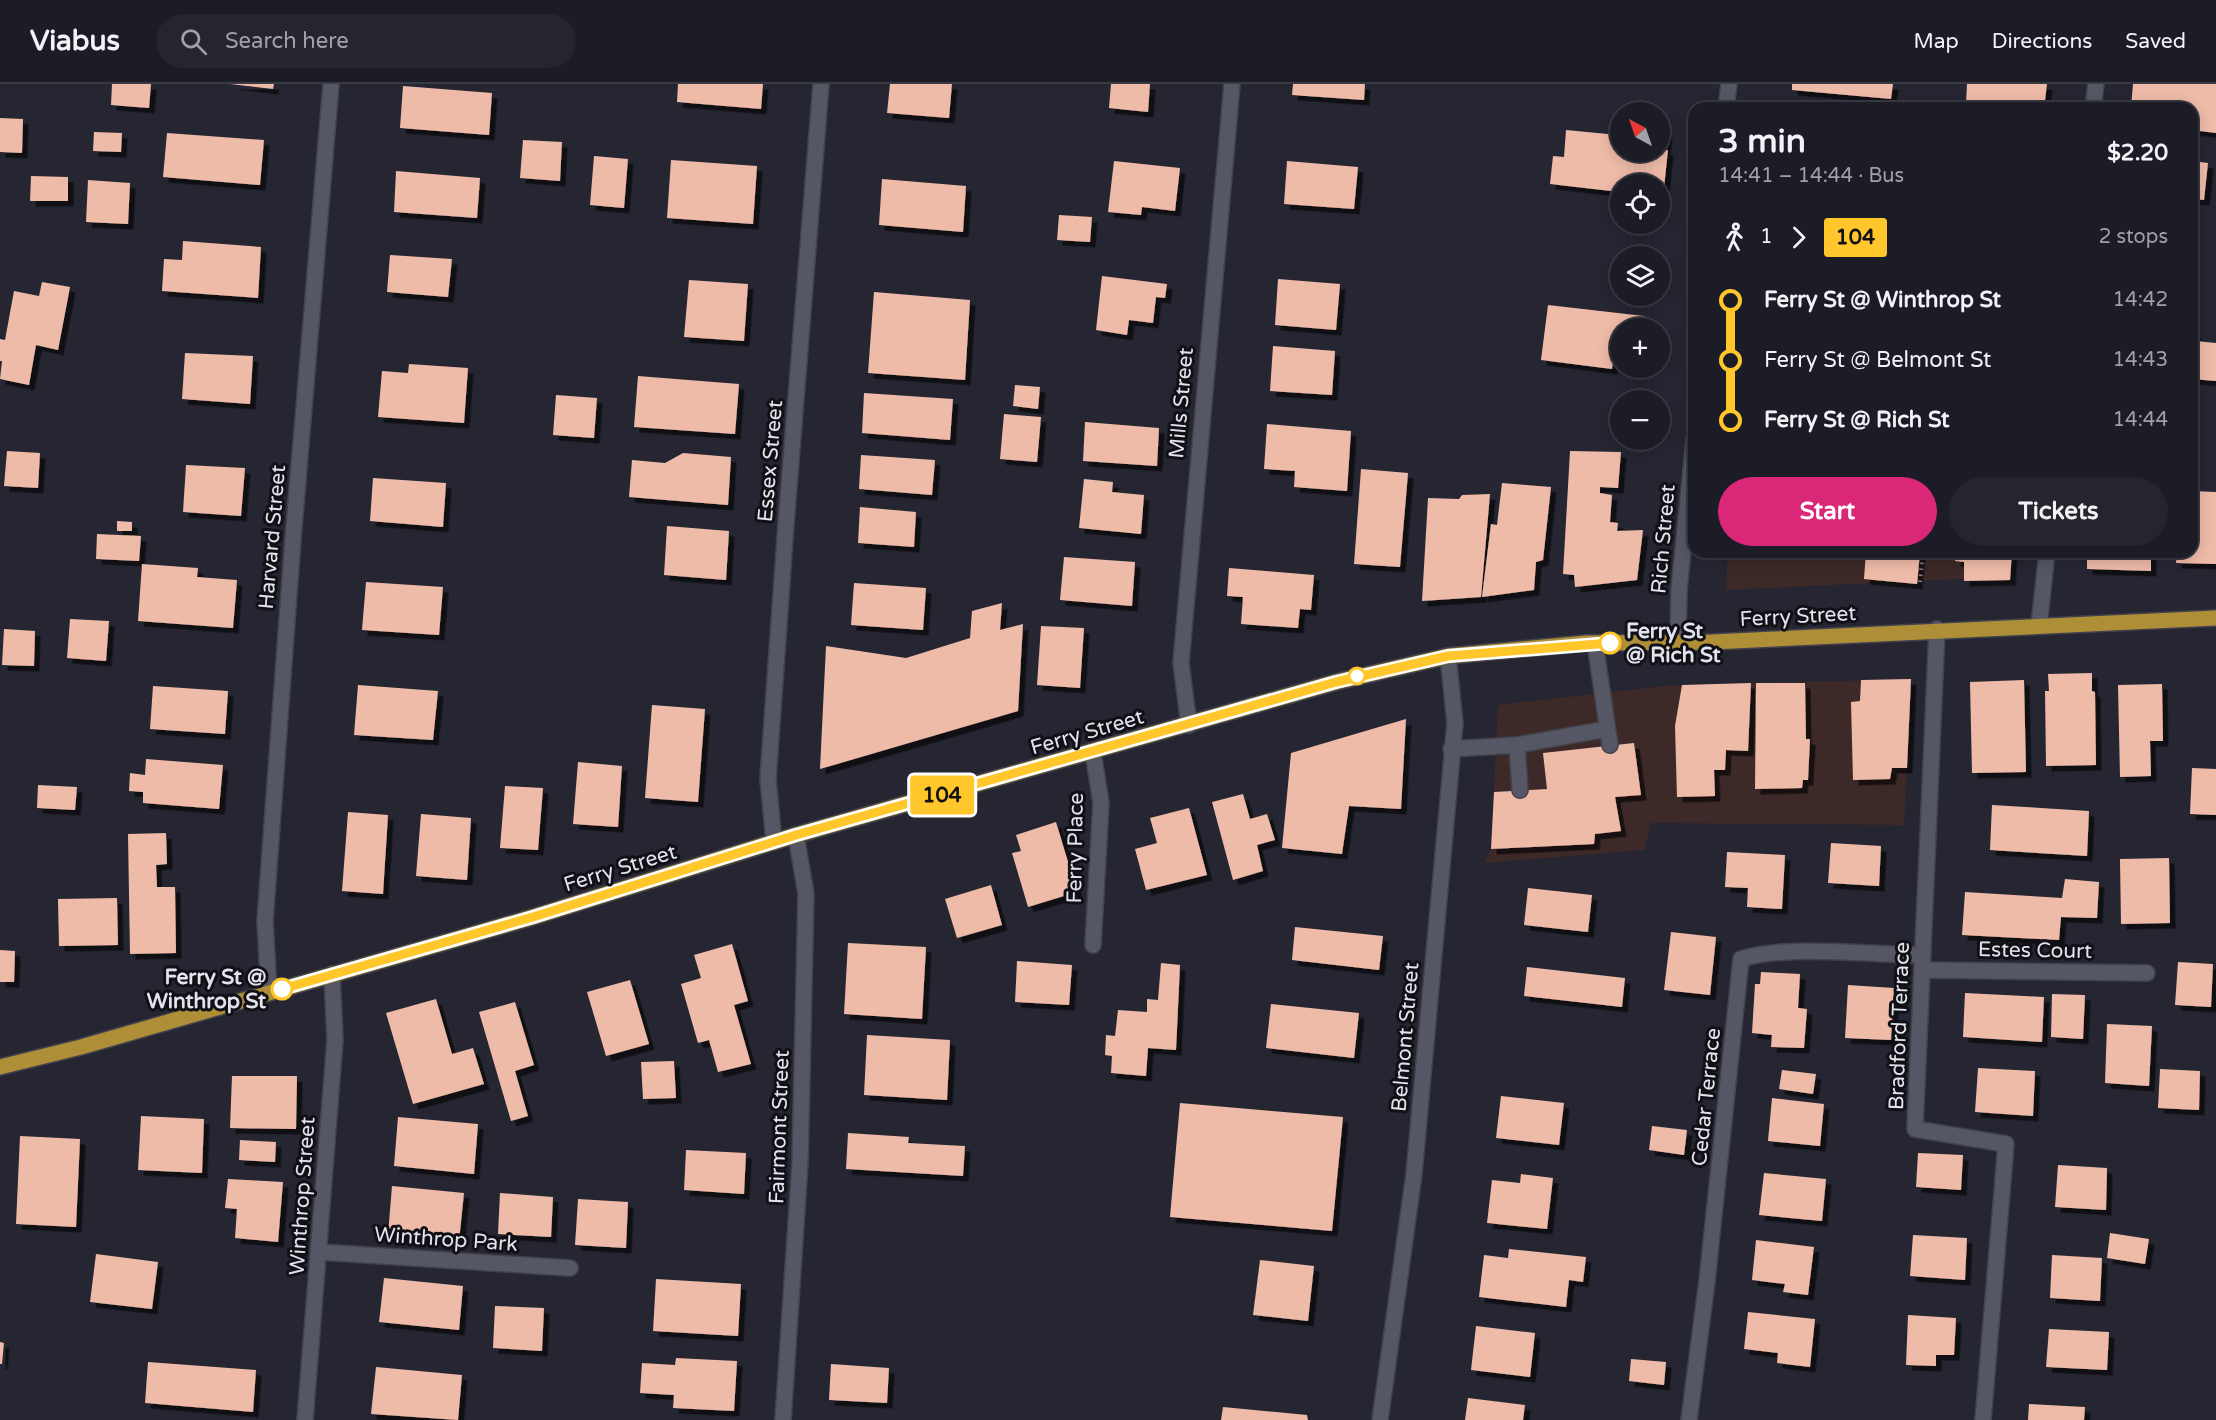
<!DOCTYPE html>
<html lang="en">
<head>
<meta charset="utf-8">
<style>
	body { margin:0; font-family:"Varela Round",sans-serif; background:#25252e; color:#f1f3f6; height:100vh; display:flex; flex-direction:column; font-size:22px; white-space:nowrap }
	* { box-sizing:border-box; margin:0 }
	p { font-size:20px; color:#a0a1a7 }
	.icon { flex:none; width:33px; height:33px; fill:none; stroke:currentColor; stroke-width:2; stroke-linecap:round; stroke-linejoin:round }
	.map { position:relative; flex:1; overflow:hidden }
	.panel { position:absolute; left:1688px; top:18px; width:510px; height:456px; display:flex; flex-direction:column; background:#1c1c26; border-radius:18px; box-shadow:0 3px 15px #0003,0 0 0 2px #3a3a43 }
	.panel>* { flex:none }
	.badge { padding:0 12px; border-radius:4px; font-size:21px; line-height:39px }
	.needle { width:39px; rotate:320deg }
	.controls { position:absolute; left:1610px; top:18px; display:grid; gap:12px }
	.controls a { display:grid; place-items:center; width:60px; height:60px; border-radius:50%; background:#1c1c26; box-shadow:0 3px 15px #0003,0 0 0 2px #3a3a43; font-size:30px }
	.map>.badge { position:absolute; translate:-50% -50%; box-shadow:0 0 0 3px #fff }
	.legs { display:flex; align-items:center; gap:9px; height:66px; padding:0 30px; font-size:20px }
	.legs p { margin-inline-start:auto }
	.summary { display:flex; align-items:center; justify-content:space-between; height:102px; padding:0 30px }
	h1 { font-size:33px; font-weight:700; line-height:45px }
	.action { display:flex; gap:12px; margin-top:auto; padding:12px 30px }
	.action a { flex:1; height:69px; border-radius:36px; background:#db2777; color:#fff; font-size:24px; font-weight:700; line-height:69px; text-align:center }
	.action a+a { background:#25252e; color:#f1f3f6 }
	ul { padding:0 30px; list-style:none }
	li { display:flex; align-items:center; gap:21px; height:60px; font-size:22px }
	li i { display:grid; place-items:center; width:9px; height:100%; margin:0 8px; background:currentColor }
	li i::after { content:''; width:15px; height:15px; margin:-8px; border:4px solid; border-radius:50%; background:#1c1c26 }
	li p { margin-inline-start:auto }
	li:first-child i { background:linear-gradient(#0000 50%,currentColor 0) }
	li:last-child i { background:linear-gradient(currentColor 50%,#0000 0) }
	header { display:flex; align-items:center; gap:36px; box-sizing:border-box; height:84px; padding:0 30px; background:#1c1c26; border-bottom:2px solid #3a3a43 }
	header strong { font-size:28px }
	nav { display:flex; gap:33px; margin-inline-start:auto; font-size:21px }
	.search { width:420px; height:54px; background:#25252e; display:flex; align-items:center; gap:15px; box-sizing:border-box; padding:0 21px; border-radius:33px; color:#a0a1a7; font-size:22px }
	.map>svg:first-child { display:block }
	.commercial { fill:#3d2927 }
	.building { fill:#efbba9; filter:url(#shadow) }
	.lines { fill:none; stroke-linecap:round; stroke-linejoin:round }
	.minor-casing { stroke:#42424c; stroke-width:18 }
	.major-casing { stroke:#42424c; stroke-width:18 }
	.path { stroke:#80808b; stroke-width:4; stroke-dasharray:1.5 4.5; stroke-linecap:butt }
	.minor { stroke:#565765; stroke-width:15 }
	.major { stroke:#ae8e37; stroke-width:15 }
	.line-1-casing { stroke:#fff; stroke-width:14 }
	.line-1 { stroke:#ffc72c; stroke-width:9 }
	.stop-1-dot { fill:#fff; stroke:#ffc72c; stroke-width:3 }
	.labels { text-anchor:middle; stroke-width:6; stroke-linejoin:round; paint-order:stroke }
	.street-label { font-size:21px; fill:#e3e3ec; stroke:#101016 }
	.stop-label { font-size:21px; font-weight:bold; fill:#e3e3ec; stroke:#101016; text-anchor:start }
</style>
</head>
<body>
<header>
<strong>Viabus</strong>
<div class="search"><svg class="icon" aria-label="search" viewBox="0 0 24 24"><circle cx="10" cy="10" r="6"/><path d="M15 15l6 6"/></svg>Search here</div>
<nav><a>Map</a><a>Directions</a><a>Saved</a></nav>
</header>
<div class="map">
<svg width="2216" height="1336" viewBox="0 0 2216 1336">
	<defs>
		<filter id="shadow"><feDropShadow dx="5.5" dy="5.5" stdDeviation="0" flood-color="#0009"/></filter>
	</defs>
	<rect width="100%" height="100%" fill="#262633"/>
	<g class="commercial">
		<polygon points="1728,468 2011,468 2010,495 1956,495 1726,506"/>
		<polygon points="1911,595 1904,741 1651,739 1644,766 1484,779 1491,765 1498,621 1664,602"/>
	</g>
	<g class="building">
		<polygon points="112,0 151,0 149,24 111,21"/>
		<polygon points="230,0 274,0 273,5"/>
		<polygon points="678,0 763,0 761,25 677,18"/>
		<polygon points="890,0 952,0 949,34 887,29"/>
		<polygon points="1111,0 1150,0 1148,28 1109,24"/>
		<polygon points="1293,0 1365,0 1364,16 1292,11"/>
		<polygon points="1792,0 1893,0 1891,15 1792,6"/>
		<polygon points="1967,0 2047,0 2044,24 1966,19"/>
		<polygon points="2133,0 2216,0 2216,49 2192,46 2192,24 2131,24"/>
		<polygon points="403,2 492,9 489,51 400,44"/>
		<polygon points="1793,19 1830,22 1830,24 1792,24"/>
		<polygon points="0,34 23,35 22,69 0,68"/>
		<polygon points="1619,44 1620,68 1659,68 1659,47 1667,48 1665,66 1668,66 1663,113 1659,112 1659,100 1620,100 1620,108 1550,100 1553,72 1564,73 1566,46 1618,51"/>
		<polygon points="94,48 122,49 121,68 93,67"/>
		<polygon points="167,49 264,56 260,101 163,93"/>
		<polygon points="523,56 562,58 560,97 520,94"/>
		<polygon points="594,72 628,75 624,124 590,121"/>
		<polygon points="671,76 757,82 753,140 667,134"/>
		<polygon points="1114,77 1180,84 1175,127 1142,123 1141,131 1108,128"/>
		<polygon points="1287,77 1358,83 1354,125 1284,120"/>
		<polygon points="2192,77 2208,79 2204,116 2192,115"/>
		<polygon points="396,87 480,94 477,134 394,128"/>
		<polygon points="31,92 68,93 68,117 30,117"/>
		<polygon points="882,95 966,102 963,148 879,141"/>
		<polygon points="88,96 130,99 128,140 86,138"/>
		<polygon points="1059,131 1092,133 1090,158 1057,156"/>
		<polygon points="2192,156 2195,157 2193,173 2192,173"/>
		<polygon points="183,157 261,163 258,214 162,207 164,175 182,176"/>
		<polygon points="390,171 452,175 448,213 387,208"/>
		<polygon points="1102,192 1167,200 1165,214 1156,213 1153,239 1129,236 1127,251 1096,246"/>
		<polygon points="1278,195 1340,200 1336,246 1275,241"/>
		<polygon points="689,196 748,200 744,257 684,253"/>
		<polygon points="42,198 70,203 58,266 36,261 29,301 0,295 2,277 0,277 0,255 5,256 14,207 39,212"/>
		<polygon points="874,208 970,216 965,296 868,289"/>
		<polygon points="1548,221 1644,232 1643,244 1620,244 1620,271 1614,270 1612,285 1541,276"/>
		<polygon points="2192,248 2196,249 2195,257 2216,259 2216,297 2192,295"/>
		<polygon points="1273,262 1335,267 1332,311 1270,307"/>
		<polygon points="185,269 253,272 250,320 182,315"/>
		<polygon points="409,280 468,284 464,339 378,333 382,287 408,289"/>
		<polygon points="638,292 739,300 735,350 634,343"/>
		<polygon points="1015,301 1040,303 1038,325 1013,322"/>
		<polygon points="864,309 953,315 950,356 862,349"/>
		<polygon points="556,311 597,314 594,354 553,351"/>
		<polygon points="1004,330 1041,333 1037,378 1000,375"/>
		<polygon points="1085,338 1159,344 1157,382 1083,377"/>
		<polygon points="1267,340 1351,347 1347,407 1294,403 1295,387 1264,385"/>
		<polygon points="7,367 40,369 38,404 4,402"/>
		<polygon points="1570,367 1621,368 1618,404 1600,403 1600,409 1612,411 1610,438 1618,439 1617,447 1643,446 1637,496 1575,503 1574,491 1563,490"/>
		<polygon points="683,369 731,373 728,421 629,413 632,376 665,379"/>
		<polygon points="861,371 935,376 932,411 859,405"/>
		<polygon points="186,381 245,384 241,432 183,428"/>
		<polygon points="1361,385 1408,389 1400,483 1354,480"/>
		<polygon points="373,394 446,399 443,443 370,437"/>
		<polygon points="1084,395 1113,398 1112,408 1144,411 1141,450 1079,444"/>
		<polygon points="1502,399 1551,403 1543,476 1536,478 1534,506 1482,513 1491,440 1497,441"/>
		<polygon points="2192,407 2216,408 2216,480 2176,479 2177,468 2192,468"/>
		<polygon points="1490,410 1481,513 1422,517 1428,414 1459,415 1462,411"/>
		<polygon points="860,423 916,428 914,463 858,459"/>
		<polygon points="117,437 132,438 132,447 117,447"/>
		<polygon points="667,442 729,447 726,496 664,491"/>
		<polygon points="97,450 141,452 139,477 96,475"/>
		<polygon points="1866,468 1920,468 1917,500 1864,495"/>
		<polygon points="1956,468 2012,468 2010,496 1964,497 1964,478 1955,477"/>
		<polygon points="2087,468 2151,468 2151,487 2087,485"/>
		<polygon points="1064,473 1135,478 1132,522 1060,516"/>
		<polygon points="142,480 198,484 197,493 237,496 233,544 138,537"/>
		<polygon points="1229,484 1314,491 1311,526 1300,525 1298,544 1241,540 1243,513 1227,512"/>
		<polygon points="366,498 443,503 439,551 362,546"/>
		<polygon points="854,499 926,504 923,546 851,541"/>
		<polygon points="1002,519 1000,546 1023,540 1018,627 820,685 826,562 906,574 970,554 972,527"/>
		<polygon points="70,535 109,537 106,577 67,574"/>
		<polygon points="1041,542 1084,544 1080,604 1037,601"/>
		<polygon points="4,545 35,547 34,582 2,581"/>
		<polygon points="2092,589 2092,607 2095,608 2096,681 2046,682 2045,607 2049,607 2048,590"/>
		<polygon points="1911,595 1907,684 1892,684 1890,695 1853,696 1851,618 1860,617 1861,596"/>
		<polygon points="2024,596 2026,688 1972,689 1970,598"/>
		<polygon points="1751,599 1748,667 1726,666 1725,686 1714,686 1715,712 1677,713 1675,642 1682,601"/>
		<polygon points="1756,599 1805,599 1806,655 1810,655 1808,696 1803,696 1802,704 1755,705"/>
		<polygon points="2162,600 2163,657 2150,657 2151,692 2120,693 2118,601"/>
		<polygon points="358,601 438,607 433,656 354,651"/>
		<polygon points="153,602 228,607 225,650 150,645"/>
		<polygon points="652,621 705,625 698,718 645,714"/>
		<polygon points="1406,635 1401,725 1349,722 1342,770 1282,764 1291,669"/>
		<polygon points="1634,659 1641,711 1615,713 1621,747 1595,750 1594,760 1491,765 1494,708 1547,705 1543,669"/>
		<polygon points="146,675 223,681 219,725 143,719 143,708 129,707 130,689 145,691"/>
		<polygon points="578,678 622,682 618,743 573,740"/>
		<polygon points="2192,684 2216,685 2216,731 2190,730"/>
		<polygon points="38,701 77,703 75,726 37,724"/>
		<polygon points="505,702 543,704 538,766 500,764"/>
		<polygon points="1243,710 1250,735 1267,730 1275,756 1257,761 1263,787 1233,796 1212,718"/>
		<polygon points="1992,721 2089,727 2087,772 1990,766"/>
		<polygon points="1189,724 1207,791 1146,806 1135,765 1157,759 1150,734"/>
		<polygon points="348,728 388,731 383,810 342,807"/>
		<polygon points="421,730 471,734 467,796 416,792"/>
		<polygon points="1056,738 1077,808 1028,823 1012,769 1021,767 1016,751"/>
		<polygon points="166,749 167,780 156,781 157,803 175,803 176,869 130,870 128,750"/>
		<polygon points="1831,759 1881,762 1879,802 1828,799"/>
		<polygon points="1727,768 1785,771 1782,825 1747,823 1748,804 1725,803"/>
		<polygon points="2169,774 2170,839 2121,840 2120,775"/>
		<polygon points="2065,795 2099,798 2097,834 2061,833 2059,856 1962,851 1965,808 2062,814"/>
		<polygon points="991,801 1002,841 957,854 945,815"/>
		<polygon points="1528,804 1592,811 1588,848 1524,841"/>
		<polygon points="117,814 118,861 59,862 58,815"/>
		<polygon points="1295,843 1383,852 1379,886 1292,876"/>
		<polygon points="1671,848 1716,853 1710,911 1664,906"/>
		<polygon points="848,859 926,863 922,935 844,930"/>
		<polygon points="732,860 748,917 734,921 751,980 718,988 709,956 698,959 681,900 701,894 694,871"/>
		<polygon points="0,866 15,867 14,898 0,898"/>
		<polygon points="1017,877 1072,881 1069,921 1015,918"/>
		<polygon points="2178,878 2213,880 2211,923 2175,921"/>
		<polygon points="1161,879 1180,881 1176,966 1148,964 1146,992 1111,989 1112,972 1105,971 1106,951 1115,952 1118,926 1147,928 1147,915 1158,916"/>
		<polygon points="1527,883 1625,894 1622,923 1524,912"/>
		<polygon points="1761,888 1800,890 1798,924 1807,925 1804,964 1771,963 1772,951 1752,949 1755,900 1760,900"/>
		<polygon points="630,896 649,960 606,972 587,908"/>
		<polygon points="1848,901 1894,904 1891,956 1845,954"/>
		<polygon points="1965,909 2044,913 2042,958 1963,953"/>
		<polygon points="2052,910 2085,911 2083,955 2051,953"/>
		<polygon points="436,915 452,970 473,964 484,1000 413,1020 386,929"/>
		<polygon points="515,918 534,981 515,987 528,1032 511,1037 479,928"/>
		<polygon points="1271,920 1359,929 1354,974 1266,964"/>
		<polygon points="2107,940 2152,942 2149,1002 2105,999"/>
		<polygon points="867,951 950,956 947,1016 864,1011"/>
		<polygon points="674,977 676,1014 643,1015 641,978"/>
		<polygon points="1978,984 2035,987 2033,1032 1975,1028"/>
		<polygon points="2160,985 2200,987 2199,1026 2158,1024"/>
		<polygon points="1782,986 1816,990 1813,1010 1779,1005"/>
		<polygon points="232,992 297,992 296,1045 230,1044"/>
		<polygon points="1501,1012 1564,1019 1559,1061 1496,1054"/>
		<polygon points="1772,1014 1824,1020 1820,1062 1768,1057"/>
		<polygon points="1180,1019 1343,1033 1332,1147 1170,1133"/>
		<polygon points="141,1032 204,1035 202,1089 138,1086"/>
		<polygon points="398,1033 478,1040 474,1090 394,1082"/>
		<polygon points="1652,1042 1687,1046 1684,1071 1649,1066"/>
		<polygon points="848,1049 909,1053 908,1059 965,1062 963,1092 846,1085"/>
		<polygon points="20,1052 80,1055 76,1143 16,1140"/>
		<polygon points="240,1056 276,1058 275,1078 239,1076"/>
		<polygon points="686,1066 746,1069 744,1110 684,1106"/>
		<polygon points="1918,1069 1963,1071 1961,1106 1916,1103"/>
		<polygon points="2058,1081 2107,1084 2106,1126 2055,1123"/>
		<polygon points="1764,1089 1826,1095 1822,1137 1759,1131"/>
		<polygon points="1521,1090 1553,1094 1547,1145 1487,1139 1492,1096 1520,1099"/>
		<polygon points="228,1095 283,1098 278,1158 235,1154 237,1125 225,1124"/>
		<polygon points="392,1102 464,1109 459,1157 388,1151"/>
		<polygon points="500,1109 553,1113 551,1153 498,1150"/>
		<polygon points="578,1115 628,1118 626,1164 575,1161"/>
		<polygon points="2110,1149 2149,1155 2145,1180 2107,1174"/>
		<polygon points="1913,1151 1967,1154 1965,1196 1910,1192"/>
		<polygon points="1756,1156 1814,1163 1808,1211 1783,1208 1785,1200 1752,1196"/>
		<polygon points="1509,1165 1586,1173 1583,1198 1569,1196 1566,1223 1479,1213 1484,1171 1508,1174"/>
		<polygon points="96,1170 158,1178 152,1225 90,1218"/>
		<polygon points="2052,1171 2102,1174 2100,1217 2050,1214"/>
		<polygon points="1260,1176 1314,1182 1308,1237 1253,1231"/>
		<polygon points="384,1194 463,1202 459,1246 379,1238"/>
		<polygon points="656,1195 741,1200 738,1252 653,1247"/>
		<polygon points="495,1222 544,1224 542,1267 493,1264"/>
		<polygon points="1748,1228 1815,1235 1810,1283 1777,1279 1778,1269 1744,1265"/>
		<polygon points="1908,1231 1956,1234 1954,1271 1936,1271 1936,1282 1906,1281"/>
		<polygon points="1476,1242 1535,1249 1530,1293 1471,1286"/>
		<polygon points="2049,1245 2109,1248 2107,1286 2046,1283"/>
		<polygon points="0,1258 4,1259 2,1280 0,1280"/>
		<polygon points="676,1274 737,1277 734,1327 673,1324 674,1311 640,1309 642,1279 675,1281"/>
		<polygon points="1631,1275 1666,1278 1664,1301 1629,1297"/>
		<polygon points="148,1278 256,1286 253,1328 145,1319"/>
		<polygon points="831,1280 889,1284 887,1319 829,1316"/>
		<polygon points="376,1283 462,1291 458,1336 371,1330"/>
		<polygon points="1468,1314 1525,1321 1523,1336 1465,1336"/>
		<polygon points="2029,1320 2085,1323 2084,1336 2028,1336"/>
		<polygon points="1223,1323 1307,1331 1308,1336 1221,1336"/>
	</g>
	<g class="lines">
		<defs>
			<g id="minor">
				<polyline points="1726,24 1729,0"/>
				<polyline points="2093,24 2096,0"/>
				<polyline points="2039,542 2047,468"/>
				<polyline points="1937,545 1915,1045 2006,1060 1983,1336"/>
				<polyline points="1678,558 1679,506 1694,356"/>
				<polyline points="1595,559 1610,661"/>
				<polyline points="1189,641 1181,579 1232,0"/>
				<polyline points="1517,661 1520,706"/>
				<polyline points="1451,665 1517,661 1607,645"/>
				<polyline points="774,758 768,695 786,440 821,0"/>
				<polyline points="1093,861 1101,719 1093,668"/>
				<polyline points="1922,886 2147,889"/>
				<polyline points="269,909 265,837 293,455 331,0"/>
				<polyline points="320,1168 570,1184"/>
				<polyline points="305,1336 335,956 332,890"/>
				<polyline points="783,1336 800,1079 806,810 796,751"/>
				<polyline points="1380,1336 1414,1090 1455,639 1448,572"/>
				<path d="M1689,1336L1707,1197L1741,875C1787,860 1873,871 1923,871"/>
			</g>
			<polyline id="major" points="0,983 81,963 533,833 796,751 1336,598 1448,572 1586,559 1712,558 2216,534"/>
		</defs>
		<use href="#minor" class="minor-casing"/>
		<use href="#major" class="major-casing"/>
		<polyline class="path" points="1920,498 1923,468"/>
		<use href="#minor" class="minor"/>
		<use href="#major" class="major"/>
	</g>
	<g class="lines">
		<defs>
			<polyline id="line-1" points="282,905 533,833 796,751 1336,598 1448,572 1610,559"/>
		</defs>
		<use href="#line-1" class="line-1-casing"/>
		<use href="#line-1" class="line-1"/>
	</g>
	<g class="stop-1-dot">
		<circle cx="1610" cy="559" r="10"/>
		<circle cx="1357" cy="592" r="8"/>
		<circle cx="282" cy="905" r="10"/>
	</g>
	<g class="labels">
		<g class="street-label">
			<text transform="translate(1181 319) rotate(-85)" y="7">Mills Street</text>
			<text transform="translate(770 377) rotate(-85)" y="7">Essex Street</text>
			<text transform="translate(272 453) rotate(-85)" y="7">Harvard Street</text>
			<text transform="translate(1663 455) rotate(-85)" y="7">Rich Street</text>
			<text transform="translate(1798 532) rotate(-3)" y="7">Ferry Street</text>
			<text transform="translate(1087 648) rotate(-16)" y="7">Ferry Street</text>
			<text transform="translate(1075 764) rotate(-89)" y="7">Ferry Place</text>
			<text transform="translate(620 784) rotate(-17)" y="7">Ferry Street</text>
			<text transform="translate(2035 866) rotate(1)" y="7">Estes Court</text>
			<text transform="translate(1899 942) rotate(-88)" y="7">Bradford Terrace</text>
			<text transform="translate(1405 953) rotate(-85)" y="7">Belmont Street</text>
			<text transform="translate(1706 1013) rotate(-84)" y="7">Cedar Terrace</text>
			<text transform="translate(779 1043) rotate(-88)" y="7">Fairmont Street</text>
			<text transform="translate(302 1112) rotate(-86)" y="7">Winthrop Street</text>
			<text transform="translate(446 1155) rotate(4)" y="7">Winthrop Park</text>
		</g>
		<g class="stop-label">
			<text x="1626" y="554">Ferry St<tspan x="1626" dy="24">@ Rich St</tspan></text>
			<text x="266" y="900" text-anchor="end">Ferry St @<tspan x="266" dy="24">Winthrop St</tspan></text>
		</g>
	</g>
</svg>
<div class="controls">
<a><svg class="needle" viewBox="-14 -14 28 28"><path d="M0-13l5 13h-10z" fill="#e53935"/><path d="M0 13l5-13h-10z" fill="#a0a1a7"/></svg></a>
<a><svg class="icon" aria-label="locate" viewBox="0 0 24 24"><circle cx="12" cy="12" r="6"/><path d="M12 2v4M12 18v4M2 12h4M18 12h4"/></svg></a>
<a><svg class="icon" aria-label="layers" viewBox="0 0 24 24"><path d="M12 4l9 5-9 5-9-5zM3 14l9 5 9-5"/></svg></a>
<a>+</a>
<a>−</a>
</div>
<b class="badge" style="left:942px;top:711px;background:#ffc72c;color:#111">104</b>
<section class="panel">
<div class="summary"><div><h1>3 min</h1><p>14:41 – 14:44 · Bus</p></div><b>$2.20</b></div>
<div class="legs"><svg class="icon" aria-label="walk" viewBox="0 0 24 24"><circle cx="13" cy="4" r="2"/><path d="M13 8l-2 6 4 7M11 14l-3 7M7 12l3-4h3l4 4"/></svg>1<svg class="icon" aria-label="forward" viewBox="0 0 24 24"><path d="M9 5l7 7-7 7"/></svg><b class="badge" style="background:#ffc72c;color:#111">104</b><p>2 stops</p></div>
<ul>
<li><i style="color:#ffc72c"></i><b>Ferry St @ Winthrop St</b><p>14:42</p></li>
<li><i style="color:#ffc72c"></i><span>Ferry St @ Belmont St</span><p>14:43</p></li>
<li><i style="color:#ffc72c"></i><b>Ferry St @ Rich St</b><p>14:44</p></li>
</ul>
<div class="action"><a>Start</a><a>Tickets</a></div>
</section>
</div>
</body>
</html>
